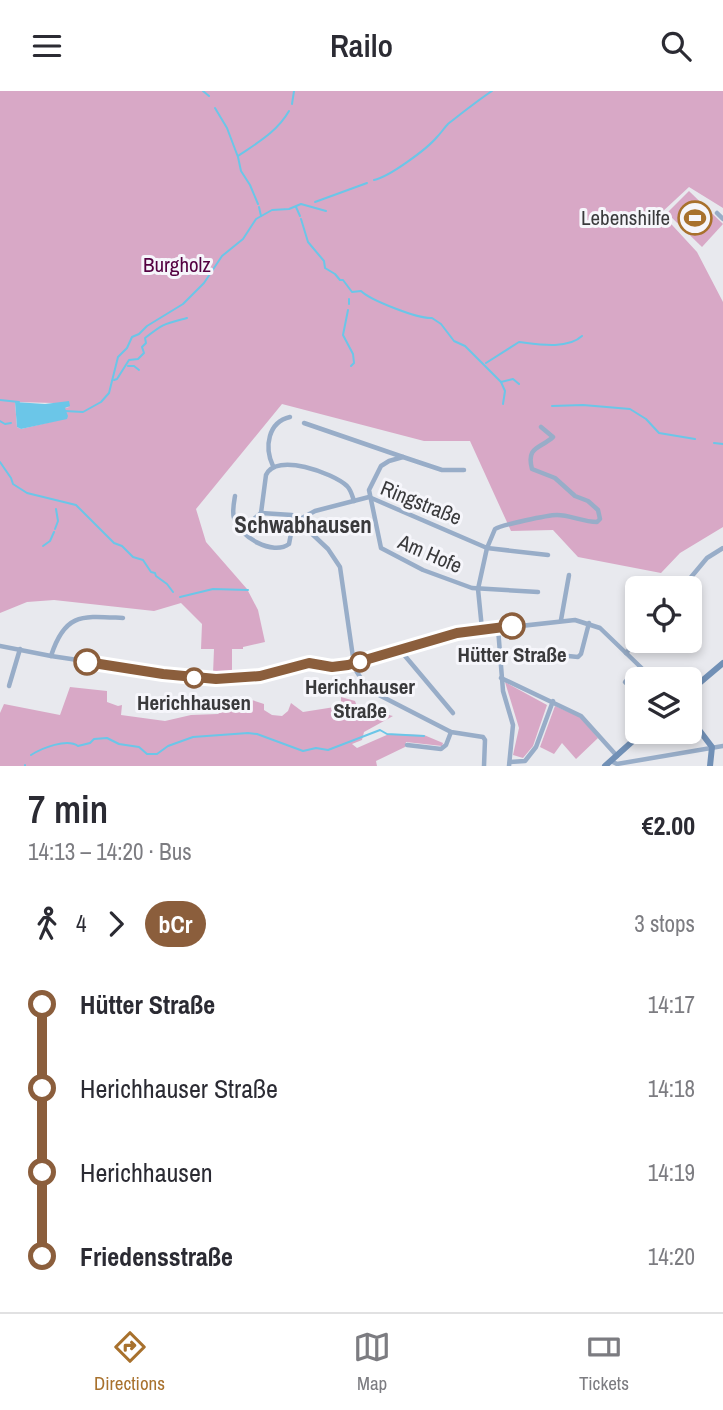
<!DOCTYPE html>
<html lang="en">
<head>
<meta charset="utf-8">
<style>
	body { margin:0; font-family:"Archivo Narrow",sans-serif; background:#f2f2f3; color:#2b2b33; height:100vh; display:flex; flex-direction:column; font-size:26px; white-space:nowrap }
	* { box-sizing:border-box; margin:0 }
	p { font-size:23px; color:#7c7c81 }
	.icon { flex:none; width:38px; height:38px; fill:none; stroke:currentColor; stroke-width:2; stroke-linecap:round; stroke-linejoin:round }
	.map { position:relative; height:675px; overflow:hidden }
	.drawer { display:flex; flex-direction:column; background:#fff; flex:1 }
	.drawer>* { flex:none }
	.badge { padding:0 14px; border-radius:23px; font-size:24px; line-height:46px }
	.tools { position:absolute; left:625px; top:485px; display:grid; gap:14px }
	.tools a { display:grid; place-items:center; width:77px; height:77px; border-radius:10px; background:#fff; box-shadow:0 4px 10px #0003; font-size:35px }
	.map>.badge { position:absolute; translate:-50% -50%; box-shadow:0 0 0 4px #fff }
	.legs { display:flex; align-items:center; gap:10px; height:77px; padding:0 28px; font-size:23px }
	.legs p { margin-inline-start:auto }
	.head { display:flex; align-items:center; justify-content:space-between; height:119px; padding:0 28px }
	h1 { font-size:38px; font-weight:600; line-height:52px }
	ul { padding:0 28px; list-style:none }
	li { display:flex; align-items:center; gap:24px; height:84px; font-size:26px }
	li i { display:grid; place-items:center; width:10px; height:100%; margin:0 9px; background:currentColor }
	li i::after { content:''; width:18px; height:18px; margin:-9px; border:5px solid; border-radius:50%; background:#fff }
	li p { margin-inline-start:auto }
	li:first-child i { background:linear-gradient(#0000 50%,currentColor 0) }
	li:last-child i { background:linear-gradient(currentColor 50%,#0000 0) }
	header { display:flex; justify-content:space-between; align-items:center; height:91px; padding:0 28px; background:#fff; font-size:32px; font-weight:600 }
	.dock { display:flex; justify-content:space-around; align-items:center; height:98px; border-top:2px solid #e1e1e2; background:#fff; font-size:19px; color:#7c7c81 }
	.dock a { display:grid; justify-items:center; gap:4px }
	.dock .on { color:#a8712d }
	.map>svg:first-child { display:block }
	.green { fill:#d8a8c6; fill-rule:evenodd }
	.water { fill:#6bc6e8 }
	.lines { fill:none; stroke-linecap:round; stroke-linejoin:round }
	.stream { stroke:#6bc6e8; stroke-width:2 }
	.street { stroke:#98adc8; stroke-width:4.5 }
	.secondary { stroke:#7190b6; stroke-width:6 }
	.line-1-casing { stroke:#fff; stroke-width:16 }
	.line-1 { stroke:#8b5e3c; stroke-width:10 }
	.stop-1-dot { fill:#fff; stroke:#8b5e3c; stroke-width:3.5 }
	.labels { text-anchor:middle; stroke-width:6; stroke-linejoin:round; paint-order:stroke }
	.poi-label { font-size:21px; fill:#3a3a3c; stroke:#f6f6fb; text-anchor:end }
	.park-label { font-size:21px; fill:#540141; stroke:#f6f6fb }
	.street-label { font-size:21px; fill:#3a3a3c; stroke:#f6f6fb }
	.stop-label { font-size:21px; font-weight:bold; fill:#3a3a3c; stroke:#f6f6fb }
	.neighbourhood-label { font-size:23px; font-weight:bold; fill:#3a3a3c; stroke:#f6f6fb }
</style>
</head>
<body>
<header><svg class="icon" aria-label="menu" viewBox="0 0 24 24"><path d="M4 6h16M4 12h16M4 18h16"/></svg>Railo<svg class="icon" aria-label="search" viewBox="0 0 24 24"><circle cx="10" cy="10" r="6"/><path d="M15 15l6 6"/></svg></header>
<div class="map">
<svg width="723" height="675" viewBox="0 0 723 675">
	<rect width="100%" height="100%" fill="#e8e9ee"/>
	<g class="green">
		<path d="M0,0H723V117L689,96L661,122L697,161L723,211V436L680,462L661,482L578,466L553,439L511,440L470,350H424L282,313L196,418L206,451L247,498L258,519L265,551L243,556V558H232V584L213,583L214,558H201L202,533L181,512L154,520L54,509L27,511L0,522ZM15,311L54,312L69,316L65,317L59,329L21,338L17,336Z"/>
		<polygon points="689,100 723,133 702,156 667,122"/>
		<polygon points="505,591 547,614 533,655 523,667 513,664 519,637"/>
		<polygon points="70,596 107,600 107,611 118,615 122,614 121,624 165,630 191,624 218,623 224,619 230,610 252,609 264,613 264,619 272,624 282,625 288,620 291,612 303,621 341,615 341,606 355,610 358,618 361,620 370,616 376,621 393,625 364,641 362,649 352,653 357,657 389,643 424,644 443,652 442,655 406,651 405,656 376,670 377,675 0,675 0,622 4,613 60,624"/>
		<polygon points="555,615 580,626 598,647 576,668 562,652 554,663 540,656"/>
	</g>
	<polygon class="water" points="69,310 70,315 65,317 68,325 67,328 21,338 17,336 15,311 45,313"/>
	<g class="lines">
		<g class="stream">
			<polyline points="203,0 209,5"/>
			<polyline points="292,13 294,0"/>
			<polyline points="215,17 227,37 238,66 241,80 250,94 258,113"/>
			<path d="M238,65C257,52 277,41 289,20"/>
			<path d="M374,89C389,86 427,58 437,46C441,42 444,37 448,33C462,22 477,10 492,0"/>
			<polyline points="315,111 367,92"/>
			<polyline points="259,116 261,125"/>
			<polyline points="296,116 300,125"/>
			<path d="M301,128L308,151L324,170L325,177L335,183L340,189H343L352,201L361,200C370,209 418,228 432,227L441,233L454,250L465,255L501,291L513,288L519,293"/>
			<polyline points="349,213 349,208"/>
			<polyline points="348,219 343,244 353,263 354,272 351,275"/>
			<path d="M486,272L519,251C536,253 567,259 582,245"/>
			<polyline points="128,275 134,275 139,279"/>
			<path d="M114,289L117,288L129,269L138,268L144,262L142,256L146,252L145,247C164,232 164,233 187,227"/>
			<polyline points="501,291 505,300 503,313"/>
			<polyline points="0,309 19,311"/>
			<polyline points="552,315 583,314 630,318 646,328 659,342 695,348"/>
			<polyline points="65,320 83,321 101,311 109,302 118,266 127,257 132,246 139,243 147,235 183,213 204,192 222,165 243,148 256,128 272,119 289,118 301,113 326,120"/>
			<polyline points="0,330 5,333 11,332"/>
			<polyline points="714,352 723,353"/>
			<polyline points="0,371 11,387 13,393 27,402 76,414 114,452 122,455 133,466 143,469 151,481 155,482 156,485 167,493 173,501"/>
			<polyline points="55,438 58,430 56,418"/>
			<polyline points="43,455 50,450 54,441"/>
			<polyline points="180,506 213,498 248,499"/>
			<path d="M31,664C42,657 67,647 78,655L90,652L94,648L107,647L119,653L139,656L147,663H157L168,655L193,646L248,642L257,643L303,660L316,657L328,659L380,639L387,643L424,645"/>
			<polyline points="25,675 25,674"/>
		</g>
		<g class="street">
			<polyline points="717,122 723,128"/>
			<polyline points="304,332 403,366"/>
			<path d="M273,375C264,356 268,331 290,326"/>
			<polyline points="464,379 442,379 403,366 389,370 381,375 369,399 381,457 423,479 472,497 538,501"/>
			<path d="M235,405C234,411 232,421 234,427C239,446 273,465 289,453L293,432L315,420L369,406L487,457L548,464"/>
			<path d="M261,422L266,384C276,361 333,382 347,395C351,399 352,404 354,410"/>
			<polyline points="242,438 261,422 292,424 328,458 340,476 354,573"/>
			<polyline points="682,497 707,467 723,457"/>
			<polyline points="561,529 569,484"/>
			<polyline points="498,537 503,600 513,634 509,675"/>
			<path d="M482,538L478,498L487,457L495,438C501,434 548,424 557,424C570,424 583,431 597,431L600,428L598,419L588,410L575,405L555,387L532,378C526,355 540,358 553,346L541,336"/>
			<polyline points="0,555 51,565 198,587 249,587 309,572 336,576 354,573 457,542 575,529 600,537 653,588"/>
			<polyline points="400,559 453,622"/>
			<polyline points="626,562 637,550"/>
			<polyline points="558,564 578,566 581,563 589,532"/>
			<path d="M51,565C65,521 83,525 123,527"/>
			<polyline points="352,573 362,589 377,603 451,641 483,646 485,649 484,675"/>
			<polyline points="501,587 581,625 617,665"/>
			<polyline points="9,595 20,558"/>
			<polyline points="635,600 625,591 640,576"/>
			<polyline points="407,654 441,658 446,654 451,641"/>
			<polyline points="611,670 617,673 723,655"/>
			<polyline points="510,671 525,670 536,656 553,610"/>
		</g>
		<g class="secondary">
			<polyline points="690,600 723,572"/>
			<polyline points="690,627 712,656 710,675"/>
			<polyline points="605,675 644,640"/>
		</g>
	</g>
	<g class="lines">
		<defs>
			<polyline id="line-1" points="87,571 163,583 216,588 260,585 309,572 332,576 348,574 457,542 512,535"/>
		</defs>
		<use href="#line-1" class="line-1-casing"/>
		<use href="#line-1" class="line-1"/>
	</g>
	<defs>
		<symbol id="stadium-ring" viewBox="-11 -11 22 22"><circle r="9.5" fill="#f6f6fb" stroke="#a8712d" stroke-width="1.5"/><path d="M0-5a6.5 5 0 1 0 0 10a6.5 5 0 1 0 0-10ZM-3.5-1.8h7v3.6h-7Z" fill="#a8712d"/></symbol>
	</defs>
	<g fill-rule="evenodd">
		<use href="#stadium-ring" x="676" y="108" width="38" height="38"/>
	</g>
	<g class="stop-1-dot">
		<circle cx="512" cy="535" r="12"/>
		<circle cx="87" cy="571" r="12"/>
		<circle cx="360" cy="571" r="9"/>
		<circle cx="194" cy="587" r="9"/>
	</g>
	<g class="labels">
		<g class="poi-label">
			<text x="670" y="134">Lebenshilfe</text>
		</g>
		<g class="park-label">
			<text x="177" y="181">Burgholz</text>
		</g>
		<g class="street-label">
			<text transform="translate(421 412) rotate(22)" y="7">Ringstraße</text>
			<text transform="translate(430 463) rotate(23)" y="7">Am Hofe</text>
		</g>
		<g class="stop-label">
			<text x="512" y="571">Hütter Straße</text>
			<text x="360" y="603">Herichhauser<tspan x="360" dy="24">Straße</tspan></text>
			<text x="194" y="619">Herichhausen</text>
		</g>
		<g class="neighbourhood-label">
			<text x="303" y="442">Schwabhausen</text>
		</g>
	</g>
</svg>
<div class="tools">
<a><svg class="icon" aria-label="locate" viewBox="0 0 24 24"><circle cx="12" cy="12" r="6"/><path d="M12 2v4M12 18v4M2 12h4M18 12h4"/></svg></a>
<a><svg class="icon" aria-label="layers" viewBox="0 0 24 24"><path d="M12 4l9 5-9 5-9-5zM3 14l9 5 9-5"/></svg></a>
</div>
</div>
<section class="drawer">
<div class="head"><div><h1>7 min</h1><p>14:13 – 14:20 · Bus</p></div><b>€2.00</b></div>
<div class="legs"><svg class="icon" aria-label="walk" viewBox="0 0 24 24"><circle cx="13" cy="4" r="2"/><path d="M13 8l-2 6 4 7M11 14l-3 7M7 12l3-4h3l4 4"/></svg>4<svg class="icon" aria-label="forward" viewBox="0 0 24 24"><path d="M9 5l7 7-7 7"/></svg><b class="badge" style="background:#8b5e3c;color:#fff">bCr</b><p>3 stops</p></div>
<ul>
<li><i style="color:#8b5e3c"></i><b>Hütter Straße</b><p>14:17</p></li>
<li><i style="color:#8b5e3c"></i><span>Herichhauser Straße</span><p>14:18</p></li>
<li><i style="color:#8b5e3c"></i><span>Herichhausen</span><p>14:19</p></li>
<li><i style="color:#8b5e3c"></i><b>Friedensstraße</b><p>14:20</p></li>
</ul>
</section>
<nav class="dock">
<a class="on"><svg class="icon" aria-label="directions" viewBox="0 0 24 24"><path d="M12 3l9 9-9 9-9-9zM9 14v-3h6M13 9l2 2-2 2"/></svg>Directions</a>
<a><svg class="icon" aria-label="map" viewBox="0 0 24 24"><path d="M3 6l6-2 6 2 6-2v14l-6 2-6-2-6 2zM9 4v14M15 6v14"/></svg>Map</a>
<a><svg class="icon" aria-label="tickets" viewBox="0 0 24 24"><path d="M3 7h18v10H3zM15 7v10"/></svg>Tickets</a>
</nav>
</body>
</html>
